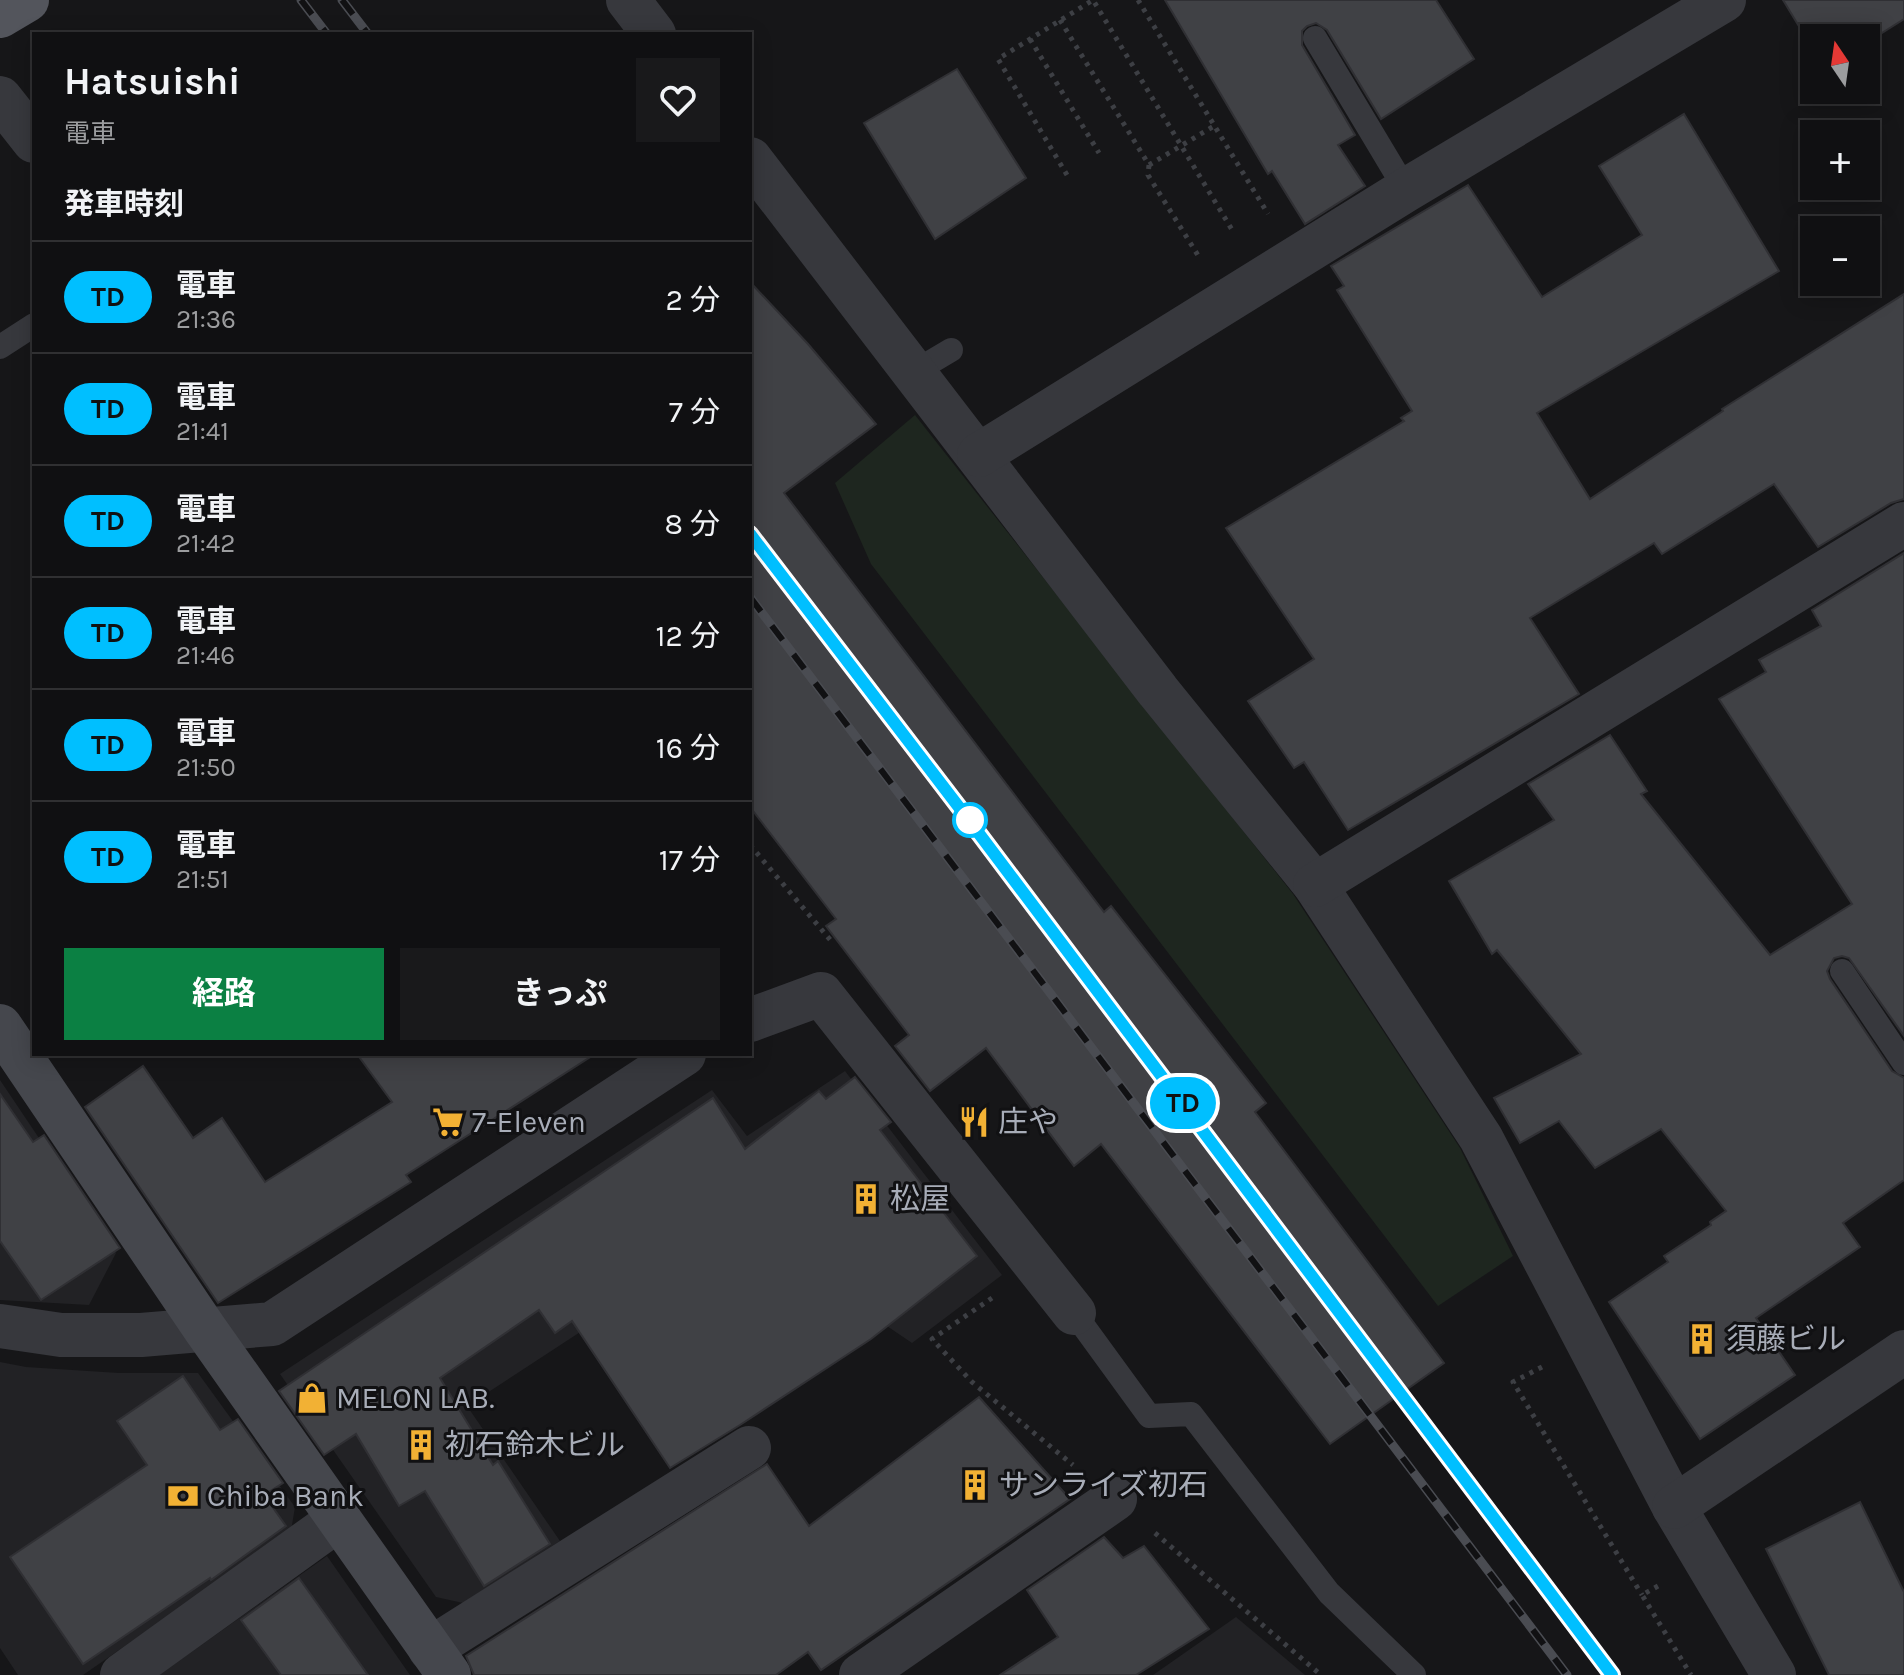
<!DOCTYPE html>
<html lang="ja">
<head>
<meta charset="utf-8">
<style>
	body { margin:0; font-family:Karla,"Noto Sans JP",sans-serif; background:#19191b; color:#f1f3f6; height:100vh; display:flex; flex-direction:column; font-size:30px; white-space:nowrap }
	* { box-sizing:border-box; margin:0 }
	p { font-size:26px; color:#9c9d9f }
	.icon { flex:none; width:44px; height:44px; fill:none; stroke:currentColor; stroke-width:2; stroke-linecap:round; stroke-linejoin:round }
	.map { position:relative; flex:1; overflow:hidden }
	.sheet { position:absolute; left:32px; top:32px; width:720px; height:1024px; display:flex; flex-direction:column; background:#101012; border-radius:0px; box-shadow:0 4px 20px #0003,0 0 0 2px #303032 }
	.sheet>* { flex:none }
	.badge { padding:0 16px; border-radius:26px; font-size:28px; line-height:52px }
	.needle { width:52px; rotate:347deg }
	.fabs { position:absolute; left:1800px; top:24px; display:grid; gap:16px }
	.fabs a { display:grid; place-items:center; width:80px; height:80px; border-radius:0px; background:#101012; box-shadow:0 4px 20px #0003,0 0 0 2px #303032; font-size:40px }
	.map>.badge { position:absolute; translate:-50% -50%; box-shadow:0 0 0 4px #fff }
	h2 { padding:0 32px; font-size:30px; line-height:72px }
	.round { display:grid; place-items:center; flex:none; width:84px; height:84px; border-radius:0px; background:#19191b }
	.summary { display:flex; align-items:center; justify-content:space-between; height:136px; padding:0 32px }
	h1 { font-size:38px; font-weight:700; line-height:60px }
	.primary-button { display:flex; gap:16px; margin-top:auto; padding:16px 32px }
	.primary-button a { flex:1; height:92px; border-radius:0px; background:#0b8043; color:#fff; font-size:32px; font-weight:700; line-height:92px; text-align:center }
	.primary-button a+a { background:#19191b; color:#f1f3f6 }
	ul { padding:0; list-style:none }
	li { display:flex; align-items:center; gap:24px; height:112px; padding:0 32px; border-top:2px solid #303032 }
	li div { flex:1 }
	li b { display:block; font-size:30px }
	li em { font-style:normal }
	li .badge { min-width:88px; font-weight:700; text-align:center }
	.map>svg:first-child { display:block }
	.built { fill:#222225 }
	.green { fill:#1e261f }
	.building { fill:#404145; stroke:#303034; stroke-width:2 }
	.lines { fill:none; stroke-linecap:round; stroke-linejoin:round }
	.path { stroke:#3d3f44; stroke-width:5; stroke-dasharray:4 6; stroke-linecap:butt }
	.lane { stroke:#37383d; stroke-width:24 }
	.street { stroke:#37383d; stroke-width:44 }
	.secondary { stroke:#45474d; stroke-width:44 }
	.primary { stroke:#53555c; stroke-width:44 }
	.rail-casing { stroke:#4a4c52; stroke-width:9 }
	.rail { stroke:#111113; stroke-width:6; stroke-dasharray:18; stroke-linecap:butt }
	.line-casing { stroke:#fff; stroke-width:18 }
	.line { stroke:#00bfff; stroke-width:12 }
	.stop-dot { fill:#fff; stroke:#00bfff; stroke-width:4 }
	.labels { text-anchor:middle; stroke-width:6; stroke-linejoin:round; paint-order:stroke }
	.poi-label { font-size:30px; fill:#a8adb8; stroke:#111113; text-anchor:start }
</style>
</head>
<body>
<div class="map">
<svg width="1904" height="1675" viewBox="0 0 1904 1675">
	<rect width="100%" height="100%" fill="#161618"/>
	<g class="built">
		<polygon points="845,1071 1002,1275 912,1343 881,1322 620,1306 467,1406 560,1541 463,1603 436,1597 280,1374 712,1090 747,1136"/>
		<polygon points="0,1080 116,1253 89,1305 0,1300"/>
		<polygon points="0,1362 26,1367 119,1373 198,1373 295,1507 291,1531 83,1675 18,1675 0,1648"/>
		<polygon points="327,1556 410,1675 159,1675"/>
		<polygon points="1236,1617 1305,1675 1153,1675"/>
	</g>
	<polygon class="green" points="915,415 1293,894 1460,1148 1513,1256 1438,1306 871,564 835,483"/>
	<g class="building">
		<polygon points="1165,0 1436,0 1474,59 1381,119 1327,30 1316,23 1307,26 1302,31 1302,45 1355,135 1338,145 1365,186 1305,224 1272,171 1268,174"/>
		<polygon points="1783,0 1904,0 1904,19 1866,43 1866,38 1814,38 1814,51"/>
		<polygon points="957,69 1026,178 935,239 864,123"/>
		<polygon points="1684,114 1779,271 1537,413 1590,499 1723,411 1722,409 1904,294 1904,499 1891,503 1818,547 1774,484 1662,554 1654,543 1530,618 1579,694 1348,830 1304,762 1294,768 1248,701 1314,659 1226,528 1404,421 1401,418 1412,411 1337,290 1344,286 1331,266 1468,185 1542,297 1642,235 1599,166"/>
		<polygon points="750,282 808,344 876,424 784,493 1104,912 1111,906 1266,1103 1255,1112 1444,1363 1330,1444 1101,1144 1074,1166 986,1048 930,1091 895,1046 909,1035 826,926 836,919 750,807"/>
		<polygon points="1904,553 1904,1036 1849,958 1842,956 1834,958 1827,971 1830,979 1892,1071 1904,1078 1904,1180 1843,1223 1860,1247 1756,1318 1795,1375 1700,1439 1609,1302 1668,1262 1664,1256 1711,1225 1710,1222 1726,1211 1661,1129 1595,1168 1559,1121 1520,1143 1494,1098 1581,1054 1497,950 1492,954 1449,881 1554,820 1528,784 1610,735 1647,791 1641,794 1770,955 1852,904 1719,699 1766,672 1759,660 1821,626 1812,610"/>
		<polygon points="357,1054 595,1054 406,1175 411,1182 218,1303 85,1107 143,1066 193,1138 222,1118 265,1182 392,1102"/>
		<polygon points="855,1077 891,1122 880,1130 977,1256 871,1339 740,1425 670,1468 572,1321 555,1333 539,1310 440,1378 493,1465 498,1461 550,1544 484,1586 425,1491 399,1506 356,1434 324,1455 279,1391 713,1098 745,1149 819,1091 826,1099"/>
		<polygon points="0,1094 33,1142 44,1135 120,1248 41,1300 0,1241"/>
		<polygon points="183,1376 220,1430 238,1419 283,1483 264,1495 286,1526 211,1580 210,1578 83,1664 10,1557 147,1465 117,1421"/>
		<polygon points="979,1397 1070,1499 821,1670 808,1652 776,1675 474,1675 466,1656 767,1464 809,1526"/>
		<polygon points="1860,1502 1904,1592 1904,1675 1829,1675 1766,1549"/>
		<polygon points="1104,1537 1123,1558 1144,1546 1209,1629 1136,1675 1000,1675 1058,1637 1027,1590"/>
		<polygon points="299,1578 368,1675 281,1675 241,1620"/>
	</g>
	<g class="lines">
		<g class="path">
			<polyline points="1138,0 1268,214"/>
			<polyline points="1060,20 1149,165 1214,126"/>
			<polyline points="1030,39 1099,153"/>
			<polyline points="1149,165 1148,175 1199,257"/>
			<polyline points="1067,175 998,59 1093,0 1234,233"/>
			<polyline points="750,845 832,942"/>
			<polyline points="992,1298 932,1339 972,1382 1073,1465"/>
			<polyline points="1542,1367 1513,1382 1642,1595"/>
			<polyline points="1155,1533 1321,1675"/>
			<polyline points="1658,1586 1642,1595 1691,1675"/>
		</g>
		<g class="lane">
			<polyline points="1315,38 1406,190"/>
			<polyline points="0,347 34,325"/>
			<polyline points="914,372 951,350"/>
			<polyline points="1842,971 1904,1063"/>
			<polyline points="1074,1313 1149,1416 1191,1414 1329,1593 1414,1675"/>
		</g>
		<g class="street">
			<polyline points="628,0 654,34"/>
			<polyline points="0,98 34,141"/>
			<polyline points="750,159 1158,691 1315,885 1481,1138 1674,1507 1774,1675"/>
			<polyline points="979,455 1406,190 1724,0"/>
			<polyline points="1315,885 1904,524"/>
			<polyline points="750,1020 821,994 1074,1313"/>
			<polyline points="0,1326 61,1335 141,1335 272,1324 684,1054"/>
			<polyline points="1674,1507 1904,1352"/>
			<polyline points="430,1649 749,1448"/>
			<polyline points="122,1675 339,1519"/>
			<polyline points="861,1675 1115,1499"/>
		</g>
		<polyline class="secondary" points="0,1026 205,1329 449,1675"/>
		<polyline class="primary" points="0,16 27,0"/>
		<defs>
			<g id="rail">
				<polyline points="301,0 327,34"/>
				<polyline points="342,0 368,34"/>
				<polyline points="750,534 968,819 1612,1675"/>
				<polyline points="750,597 1567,1675"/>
			</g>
		</defs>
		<use href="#rail" class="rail-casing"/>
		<use href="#rail" class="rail"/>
	</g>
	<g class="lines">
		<defs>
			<polyline id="line" points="750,534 968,819 1612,1675"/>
		</defs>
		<use href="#line" class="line-casing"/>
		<use href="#line" class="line"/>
	</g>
	<defs>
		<symbol id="supermarket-bare" viewBox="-9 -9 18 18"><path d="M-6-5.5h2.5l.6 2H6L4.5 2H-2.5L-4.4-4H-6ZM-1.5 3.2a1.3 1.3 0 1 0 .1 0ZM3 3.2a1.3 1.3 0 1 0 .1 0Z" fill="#f2b134" stroke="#111113" stroke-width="2.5" paint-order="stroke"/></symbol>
		<symbol id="restaurant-bare" viewBox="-9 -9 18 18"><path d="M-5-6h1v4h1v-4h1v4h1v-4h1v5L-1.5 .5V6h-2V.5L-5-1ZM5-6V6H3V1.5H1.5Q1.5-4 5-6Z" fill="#f2b134" stroke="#111113" stroke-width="2.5" paint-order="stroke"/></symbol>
		<symbol id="building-bare" viewBox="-9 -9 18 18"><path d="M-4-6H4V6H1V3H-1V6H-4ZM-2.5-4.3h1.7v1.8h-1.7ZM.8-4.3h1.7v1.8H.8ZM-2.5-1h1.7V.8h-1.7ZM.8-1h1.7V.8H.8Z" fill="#f2b134" stroke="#111113" stroke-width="2.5" paint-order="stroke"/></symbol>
		<symbol id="shop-bare" viewBox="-9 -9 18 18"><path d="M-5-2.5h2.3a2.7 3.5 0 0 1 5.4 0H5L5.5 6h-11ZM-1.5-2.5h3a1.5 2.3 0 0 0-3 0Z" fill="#f2b134" stroke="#111113" stroke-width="2.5" paint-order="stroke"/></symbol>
		<symbol id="bank-bare" viewBox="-9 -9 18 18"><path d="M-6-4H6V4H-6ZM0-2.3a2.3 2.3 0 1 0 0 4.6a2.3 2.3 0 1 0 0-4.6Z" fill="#f2b134" stroke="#111113" stroke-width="2.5" paint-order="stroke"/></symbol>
	</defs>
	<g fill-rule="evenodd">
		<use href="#supermarket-bare" x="426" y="1100" width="44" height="44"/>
		<use href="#restaurant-bare" x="952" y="1100" width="44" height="44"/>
		<use href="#building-bare" x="844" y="1177" width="44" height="44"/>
		<use href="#building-bare" x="1680" y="1317" width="44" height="44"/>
		<use href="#shop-bare" x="290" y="1376" width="44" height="44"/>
		<use href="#building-bare" x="399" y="1423" width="44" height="44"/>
		<use href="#building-bare" x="953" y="1463" width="44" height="44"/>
		<use href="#bank-bare" x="161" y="1474" width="44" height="44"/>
	</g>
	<circle class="stop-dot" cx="970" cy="820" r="16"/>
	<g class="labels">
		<g class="poi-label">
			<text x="472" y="1132">7-Eleven</text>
			<text x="998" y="1132">庄や</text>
			<text x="890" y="1209">松屋</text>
			<text x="1726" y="1349">須藤ビル</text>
			<text x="336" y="1408">MELON LAB.</text>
			<text x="445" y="1455">初石鈴木ビル</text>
			<text x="999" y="1495">サンライズ初石</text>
			<text x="207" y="1506">Chiba Bank</text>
		</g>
	</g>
</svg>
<div class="fabs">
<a><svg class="needle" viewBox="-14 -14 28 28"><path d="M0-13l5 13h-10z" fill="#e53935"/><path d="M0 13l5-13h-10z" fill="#9c9d9f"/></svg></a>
<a>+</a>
<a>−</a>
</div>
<b class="badge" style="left:1183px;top:1103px;background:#00bfff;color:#111">TD</b>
<section class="sheet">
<div class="summary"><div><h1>Hatsuishi</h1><p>電車</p></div><a class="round"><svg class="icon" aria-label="heart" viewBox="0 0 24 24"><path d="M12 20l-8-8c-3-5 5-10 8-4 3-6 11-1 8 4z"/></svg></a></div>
<h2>発車時刻</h2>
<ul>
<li><span class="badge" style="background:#00bfff;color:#111">TD</span><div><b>電車</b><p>21:36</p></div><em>2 分</em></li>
<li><span class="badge" style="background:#00bfff;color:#111">TD</span><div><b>電車</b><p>21:41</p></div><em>7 分</em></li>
<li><span class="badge" style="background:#00bfff;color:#111">TD</span><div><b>電車</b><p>21:42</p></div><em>8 分</em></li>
<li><span class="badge" style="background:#00bfff;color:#111">TD</span><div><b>電車</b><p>21:46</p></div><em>12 分</em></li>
<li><span class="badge" style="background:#00bfff;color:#111">TD</span><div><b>電車</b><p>21:50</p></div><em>16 分</em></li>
<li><span class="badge" style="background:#00bfff;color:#111">TD</span><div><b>電車</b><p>21:51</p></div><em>17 分</em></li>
</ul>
<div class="primary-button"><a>経路</a><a>きっぷ</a></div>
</section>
</div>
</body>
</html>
